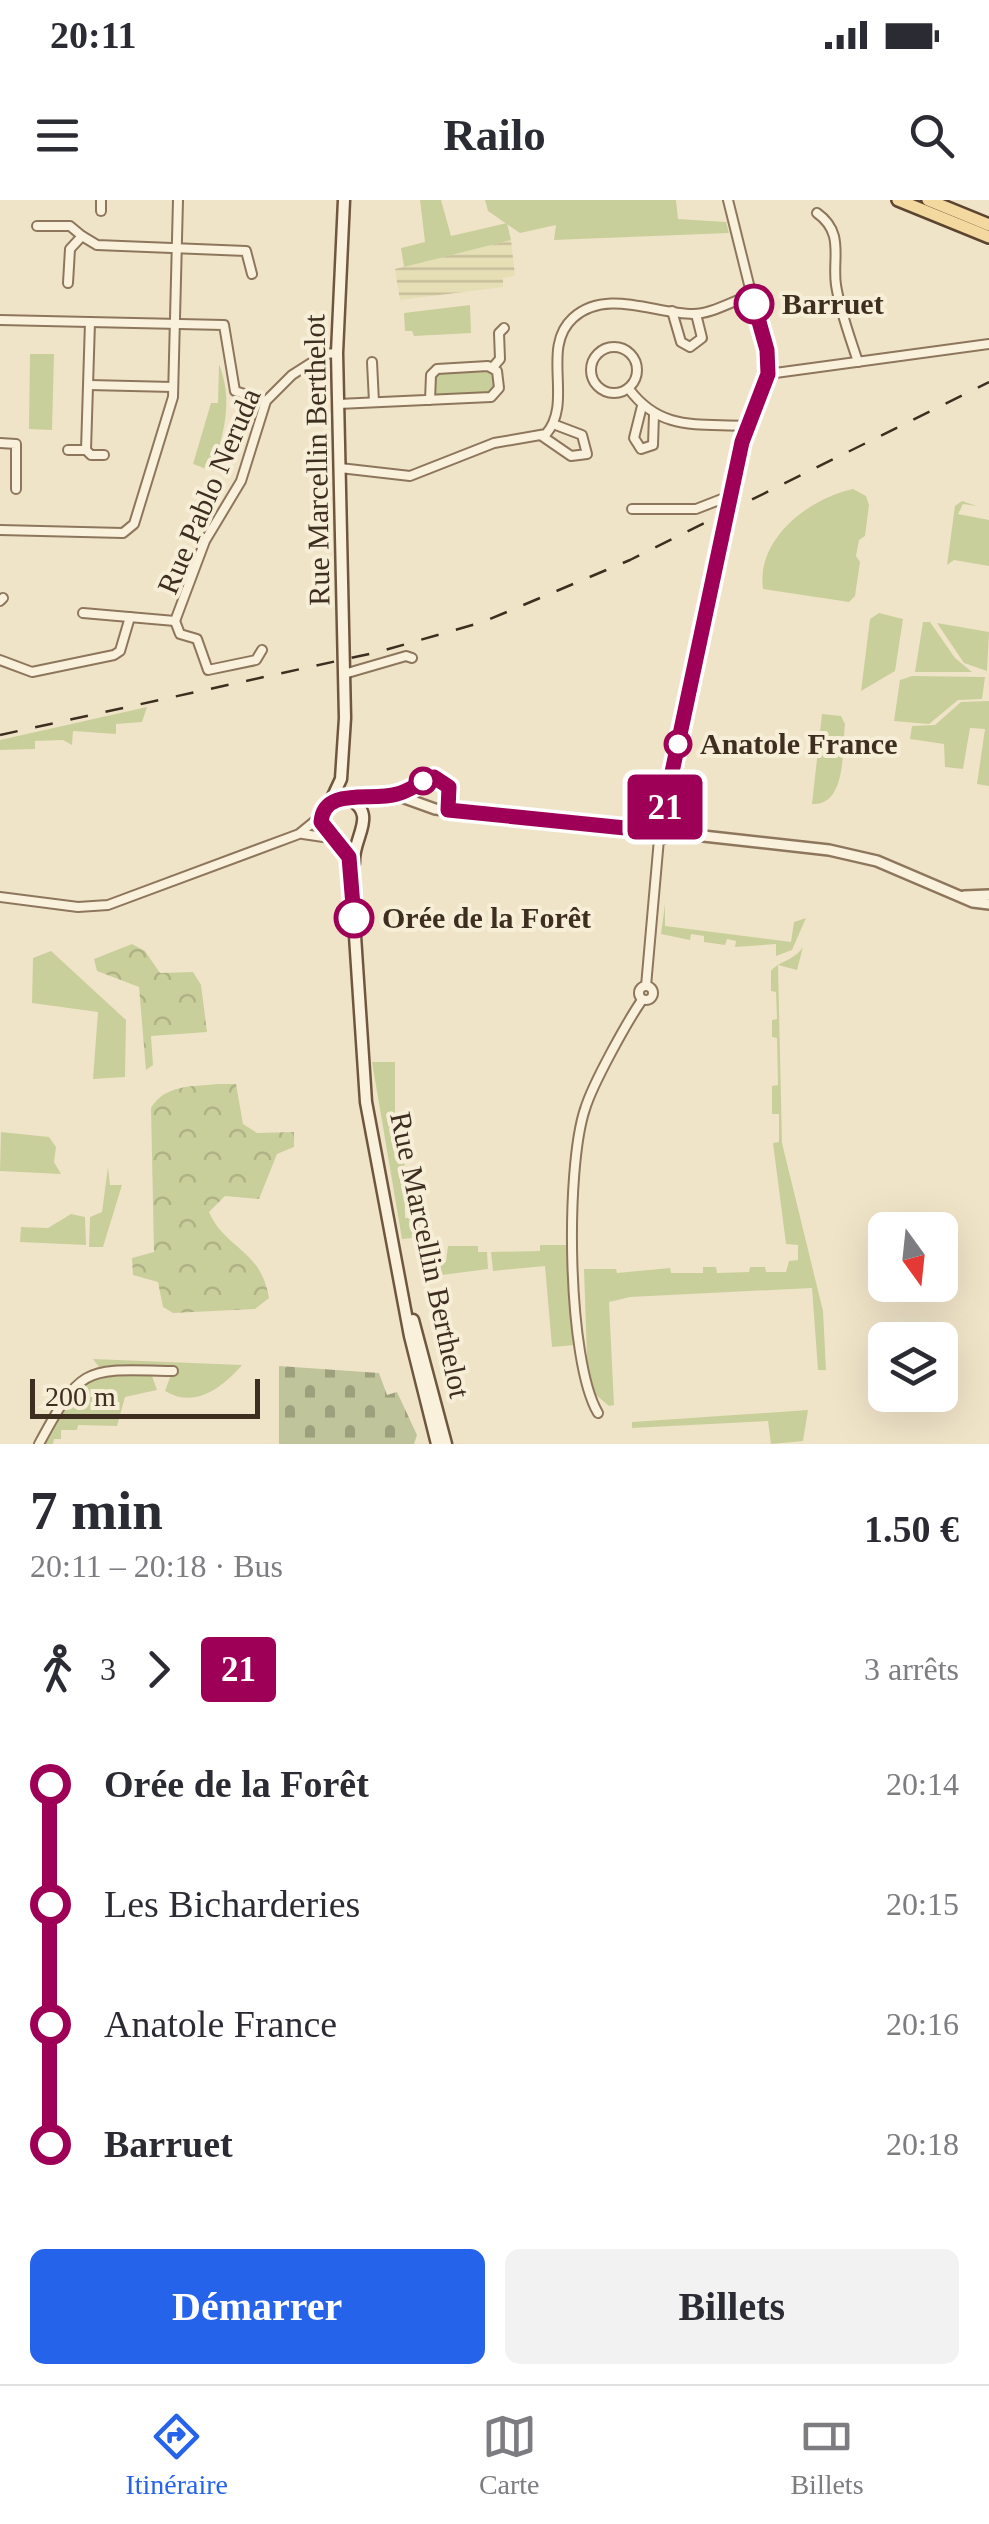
<!DOCTYPE html>
<html lang="fr">
<head>
<meta charset="utf-8">
<style>
	body { margin:0; font-family:"Times New Roman",serif; background:#f2f2f3; color:#2b2b33; height:100vh; display:flex; flex-direction:column; font-size:38px; white-space:nowrap }
	* { box-sizing:border-box; margin:0 }
	p { font-size:32px; color:#7c7c81 }
	.icon { flex:none; width:55px; height:55px; fill:none; stroke:currentColor; stroke-width:2; stroke-linecap:round; stroke-linejoin:round }
	.map { position:relative; height:1244px; overflow:hidden }
	.panel { display:flex; flex-direction:column; background:#fff; flex:1 }
	.panel>* { flex:none }
	.badge { padding:0 20px; border-radius:8px; font-size:35px; line-height:65px }
	.needle { width:65px; rotate:165deg }
	.tools { position:absolute; left:868px; top:1012px; display:grid; gap:20px }
	.tools a { display:grid; place-items:center; width:90px; height:90px; border-radius:15px; background:#fff; box-shadow:0 10px 40px #0002; font-size:50px }
	.scale { position:absolute; left:30px; bottom:25px; width:230px; box-sizing:border-box; padding-left:10px; border:5px solid #3d2e20; border-top:0; font-size:28px; line-height:35px; white-space:nowrap; color:#3d2e20; -webkit-text-stroke:8px #f7eed8; paint-order:stroke }
	.map>.badge { position:absolute; translate:-50% -50%; box-shadow:0 0 0 5px #fff }
	.legs { display:flex; align-items:center; gap:15px; height:110px; padding:0 30px; font-size:32px }
	.legs p { margin-inline-start:auto }
	.summary { display:flex; align-items:center; justify-content:space-between; height:170px; padding:0 30px }
	h1 { font-size:55px; font-weight:600; line-height:75px }
	.action { display:flex; gap:20px; margin-top:auto; padding:20px 30px }
	.action a { flex:1; height:115px; border-radius:15px; background:#2563eb; color:#fff; font-size:40px; font-weight:600; line-height:115px; text-align:center }
	.action a+a { background:#f2f2f3; color:#2b2b33 }
	ul { padding:0 30px; list-style:none }
	li { display:flex; align-items:center; gap:35px; height:120px; font-size:38px }
	li i { display:grid; place-items:center; width:15px; height:100%; margin:0 12px; background:currentColor }
	li i::after { content:''; width:25px; height:25px; margin:-12px; border:8px solid; border-radius:50%; background:#fff }
	li p { margin-inline-start:auto }
	li:first-child i { background:linear-gradient(#0000 50%,currentColor 0) }
	li:last-child i { background:linear-gradient(currentColor 50%,#0000 0) }
	.status { display:flex; justify-content:space-between; align-items:center; height:70px; padding:0 50px; background:#fff; direction:ltr }
	.status svg { height:28px; fill:currentColor }
	header { display:flex; justify-content:space-between; align-items:center; height:130px; padding:0 30px; background:#fff; font-size:45px; font-weight:600 }
	.tab-bar { display:flex; justify-content:space-around; align-items:center; height:140px; border-top:2px solid #e1e1e2; background:#fff; font-size:28px; color:#7c7c81 }
	.tab-bar a { display:grid; justify-items:center; gap:5px }
	.tab-bar .on { color:#2563eb }
	.map>svg:first-child { display:block }
	.farmland { fill:url(#farmland-rules) }
	.green { fill:#c9cf9b }
	.forest { fill:url(#forest-crowns) }
	.cemetery { fill:url(#cemetery-stones) }
	.lines { fill:none; stroke-linecap:round; stroke-linejoin:round }
	.minor-casing { stroke:#8d765c; stroke-width:12 }
	.tertiary-casing { stroke:#8d765c; stroke-width:14 }
	.secondary-casing { stroke:#6f573f; stroke-width:15 }
	.primary-casing { stroke:#5b4430; stroke-width:16 }
	.minor { stroke:#faf1dc; stroke-width:8 }
	.tertiary { stroke:#faf1dc; stroke-width:9 }
	.secondary { stroke:#faf1dc; stroke-width:10 }
	.primary { stroke:#f3d9a0; stroke-width:11 }
	.rail { stroke:#3d2e20; stroke-width:2.5; stroke-dasharray:18 18; stroke-linecap:butt }
	.line-1-casing { stroke:#fff; stroke-width:22 }
	.line-1 { stroke:#9f0057; stroke-width:15 }
	.stop-1-dot { fill:#fff; stroke:#9f0057; stroke-width:5 }
	.labels { text-anchor:middle; stroke-width:8; stroke-linejoin:round; paint-order:stroke }
	.stop-label { font-size:30px; font-weight:bold; fill:#3d2e20; stroke:#f7eed8; text-anchor:start }
	.street-label { font-size:30px; fill:#3d2e20; stroke:#f7eed8 }
</style>
</head>
<body>
<div class="status"><b>20:11</b><svg viewBox="0 0 49 12"><path d="M0 12V9h3v3zM5 12V6h3v6zM10 12V3h3v9zM15 12V0h3v12zM26 1h20v11H26zM47 4h2v5h-2z"/></svg></div>
<header><svg class="icon" aria-label="menu" viewBox="0 0 24 24"><path d="M4 6h16M4 12h16M4 18h16"/></svg>Railo<svg class="icon" aria-label="search" viewBox="0 0 24 24"><circle cx="10" cy="10" r="6"/><path d="M15 15l6 6"/></svg></header>
<div class="map">
<svg width="989" height="1244" viewBox="0 0 989 1244">
	<defs>
		<pattern id="farmland-rules" width="6" height="5" patternUnits="userSpaceOnUse" patternTransform="scale(2.5)"><rect width="6" height="5" fill="#e6deb5"/><path d="M0 2.5h6" fill="none" stroke="#c6bf9b"/></pattern>
		<pattern id="forest-crowns" width="20" height="18" patternUnits="userSpaceOnUse" patternTransform="scale(2.5)"><rect width="20" height="18" fill="#c9cf9b"/><path d="M2 6a3 3 0 1 1 6 0M12 15a3 3 0 1 1 6 0" fill="none" stroke="#aeb285"/></pattern>
		<pattern id="cemetery-stones" width="16" height="16" patternUnits="userSpaceOnUse" patternTransform="scale(2.5)"><rect width="16" height="16" fill="#bfc49a"/><path d="M2 7V4a2 2 0 0 1 4 0v3zM10 15v-3a2 2 0 0 1 4 0v3z" fill="#9ca07d"/></pattern>
	</defs>
	<rect width="100%" height="100%" fill="#f0e4c8"/>
	<polygon class="farmland" points="511,40 515,76 503,78 503,87 400,100 395,69"/>
	<g class="green">
		<polygon points="420,0 441,0 451,36 507,23 511,40 404,67 401,48 425,42"/>
		<polygon points="485,0 676,0 678,19 726,22 729,33 554,40 556,25 520,33 488,11"/>
		<polygon points="470,105 471,133 414,136 412,131 405,131 404,113"/>
		<polygon points="30,154 54,154 52,230 29,229"/>
		<path d="M219,164C233,200 225,230 212,271L193,264L211,203H218Z"/>
		<polygon points="487,169 494,171 496,189 491,194 438,196 433,190 436,173"/>
		<path d="M853,289L866,296L869,305L865,336L859,340L856,356L860,362L855,396L849,402L763,389C756,339 808,299 853,289Z"/>
		<polygon points="962,301 977,306 963,304 958,314 989,320 989,366 954,360 947,365 955,306"/>
		<polygon points="879,413 903,419 895,471 861,491 870,419"/>
		<polygon points="923,422 930,422 955,458 972,472 915,472"/>
		<polygon points="937,423 989,432 987,471 964,463"/>
		<polygon points="912,476 985,477 982,499 958,500 929,524 894,521 900,480"/>
		<polygon points="989,501 989,586 977,584 985,529 970,528 963,569 945,567 944,544 910,539 912,526 935,525 961,502"/>
		<polygon points="147,507 142,522 116,524 116,534 73,531 72,545 63,540 35,541 35,549 0,550 0,540"/>
		<path d="M822,514L841,516L845,524C842,549 847,606 812,604Z"/>
		<polygon points="665,704 665,726 791,742 794,722 806,718 792,750 776,756 776,744 735,747 736,741 727,739 725,745 704,742 704,736 691,734 690,740 661,734"/>
		<path d="M803,747L797,770L778,765L782,943L823,1111L826,1170H818L812,1088L630,1097L609,1102L614,1205L609,1206L588,1188L584,1069H616L617,1073L670,1068L671,1073H703V1067H716L717,1073L749,1072L750,1067H765L766,1072H786L789,1061L798,1060V1045L786,1044L773,943L779,942V914H772V886L778,885L777,838L772,837V820L777,819L776,792L771,791V771C780,760 794,761 803,747Z"/>
		<polygon points="51,751 126,820 125,877 93,879 98,812 32,803 33,758"/>
		<polygon points="372,862 395,862 395,947 404,948 405,1018 422,1018 423,1037 402,1039"/>
		<polygon points="1,932 49,937 56,947 54,962 61,974 0,971"/>
		<polygon points="108,967 110,985 122,985 103,1047 89,1047 90,1017 102,1012"/>
		<polygon points="71,1014 85,1017 86,1045 20,1042 21,1027 48,1028"/>
		<polygon points="540,1045 568,1045 575,1145 552,1147 545,1066 493,1071 491,1052 540,1051"/>
		<polygon points="448,1046 478,1046 478,1052 487,1052 488,1069 434,1076 431,1066 446,1062"/>
		<path d="M93,1159L242,1165C222,1188 195,1209 165,1191L174,1166L99,1167Z"/>
		<path d="M108,1173H151L157,1190L125,1197L117,1226L78,1225L77,1230H61V1239H54L53,1244H43C63,1207 68,1190 108,1173Z"/>
		<polygon points="808,1210 803,1241 771,1244 768,1221 632,1228 632,1222"/>
	</g>
	<g class="forest">
		<polygon points="132,744 145,751 160,773 193,772 201,785 207,832 151,836 153,865 146,870 139,787 97,771 94,759"/>
		<path d="M217,884H236L243,924L257,933L294,932V947L277,954L259,999L225,996L209,1012C225,1049 261,1049 269,1098L255,1109L173,1113L163,1107L158,1082L133,1075L132,1058L154,1052L151,908C165,884 192,887 217,884Z"/>
	</g>
	<polygon class="cemetery" points="279,1166 379,1173 387,1195 397,1192 417,1235 414,1244 279,1244"/>
	<g class="lines">
		<defs>
			<g id="minor">
				<polyline points="101,11 101,0"/>
				<path d="M817,13C845,33 832,58 836,85C840,111 850,137 858,162"/>
				<polyline points="37,26 70,26 82,36"/>
				<polyline points="68,83 70,49 82,36 97,45 246,51 252,74"/>
				<polyline points="672,111 681,142 690,147 702,138 696,114"/>
				<polyline points="0,120 224,125 235,191 266,201"/>
				<polyline points="90,122 86,250 91,255 104,255"/>
				<circle cx="614" cy="170" r="23"/>
				<polyline points="372,162 374,202"/>
				<polyline points="493,167 500,159 499,133 504,128"/>
				<polyline points="768,174 989,144"/>
				<polyline points="89,185 173,187"/>
				<path d="M629,189C661,232 699,223 746,226"/>
				<polyline points="338,204 491,197 499,188 497,171 488,166 437,169 431,175 430,200"/>
				<polyline points="642,206 634,238 641,249 653,245 654,214"/>
				<polyline points="542,236 571,256 587,254 582,235 553,224"/>
				<polyline points="0,243 16,244 16,289"/>
				<polyline points="68,250 86,250"/>
				<path d="M340,268L410,276L494,243L546,234C574,202 540,148 573,118C606,88 655,114 693,114C712,114 734,100 752,95"/>
				<polyline points="632,309 696,309 732,295"/>
				<polyline points="0,330 123,333 134,324 173,197 178,0"/>
				<polyline points="0,401 3,398"/>
				<polyline points="83,413 175,421"/>
				<polyline points="175,421 205,341 241,281 266,201 292,175 325,154 337,153"/>
				<polyline points="175,421 180,434 197,439 208,470 256,460 262,450"/>
				<polyline points="0,460 32,472 114,455 120,451 130,417"/>
				<polyline points="344,474 406,456 412,458"/>
				<polyline points="661,624 742,242 769,165 728,0"/>
				<polyline points="303,634 330,638"/>
				<polyline points="0,697 78,707 108,705 299,634 321,616"/>
				<circle cx="646" cy="793" r="7"/>
				<polyline points="646,786 659,639"/>
				<path d="M598,1213C567,1161 565,969 585,909C593,883 627,822 642,800"/>
				<path d="M39,1244C82,1164 85,1169 173,1171"/>
			</g>
			<g id="tertiary">
				<polyline points="352,600 396,595 435,609 653,630"/>
				<circle cx="660" cy="632" r="7"/>
				<polyline points="667,632 829,650 877,661 973,702 989,704"/>
				<polyline points="964,696 989,695"/>
			</g>
			<g id="secondary">
				<polyline points="344,0 337,153 345,518 341,579 321,622 350,660 366,902 410,1136 437,1244"/>
				<path d="M331,602L349,599C379,615 352,638 354,663"/>
				<polyline points="413,1120 446,1244"/>
			</g>
			<g id="primary">
				<polyline points="898,0 989,37"/>
				<polyline points="928,0 989,25"/>
			</g>
		</defs>
		<use href="#minor" class="minor-casing"/>
		<use href="#tertiary" class="tertiary-casing"/>
		<use href="#secondary" class="secondary-casing"/>
		<use href="#primary" class="primary-casing"/>
		<use href="#minor" class="minor"/>
		<use href="#tertiary" class="tertiary"/>
		<use href="#secondary" class="secondary"/>
		<use href="#primary" class="primary"/>
		<polyline class="rail" points="0,535 378,452 483,422 630,360 989,182"/>
	</g>
	<g class="lines">
		<defs>
			<path id="line-1" d="M354,718L349,657L321,622C324,586 371,602 397,594C410,591 421,581 434,577L449,587L448,610L645,630L661,624L742,242L768,174L767,150L754,104"/>
		</defs>
		<use href="#line-1" class="line-1-casing"/>
		<use href="#line-1" class="line-1"/>
	</g>
	<g class="stop-1-dot">
		<circle cx="754" cy="104" r="18"/>
		<circle cx="678" cy="544" r="12"/>
		<circle cx="423" cy="581" r="12"/>
		<circle cx="354" cy="718" r="18"/>
	</g>
	<g class="labels">
		<g class="stop-label">
			<text x="782" y="114">Barruet</text>
			<text x="700" y="554">Anatole France</text>
			<text x="382" y="728">Orée de la Forêt</text>
		</g>
		<g class="street-label">
			<text transform="translate(317 260) rotate(-91)" y="10">Rue Marcellin Berthelot</text>
			<text transform="translate(209 291) rotate(-67)" y="10">Rue Pablo Neruda</text>
			<text transform="translate(430 1055) rotate(78)" y="10">Rue Marcellin Berthelot</text>
		</g>
	</g>
</svg>
<div class="tools">
<a><svg class="needle" viewBox="-14 -14 28 28"><path d="M0-13l5 13h-10z" fill="#e53935"/><path d="M0 13l5-13h-10z" fill="#7c7c81"/></svg></a>
<a><svg class="icon" aria-label="layers" viewBox="0 0 24 24"><path d="M12 4l9 5-9 5-9-5zM3 14l9 5 9-5"/></svg></a>
</div>
<div class="scale">200 m</div>
<b class="badge" style="left:665px;top:607px;background:#9f0057;color:#fff">21</b>
</div>
<section class="panel">
<div class="summary"><div><h1>7 min</h1><p>20:11 – 20:18 · Bus</p></div><b>1.50 €</b></div>
<div class="legs"><svg class="icon" aria-label="walk" viewBox="0 0 24 24"><circle cx="13" cy="4" r="2"/><path d="M13 8l-2 6 4 7M11 14l-3 7M7 12l3-4h3l4 4"/></svg>3<svg class="icon" aria-label="forward" viewBox="0 0 24 24"><path d="M9 5l7 7-7 7"/></svg><b class="badge" style="background:#9f0057;color:#fff">21</b><p>3 arrêts</p></div>
<ul>
<li><i style="color:#9f0057"></i><b>Orée de la Forêt</b><p>20:14</p></li>
<li><i style="color:#9f0057"></i><span>Les Bicharderies</span><p>20:15</p></li>
<li><i style="color:#9f0057"></i><span>Anatole France</span><p>20:16</p></li>
<li><i style="color:#9f0057"></i><b>Barruet</b><p>20:18</p></li>
</ul>
<div class="action"><a>Démarrer</a><a>Billets</a></div>
</section>
<nav class="tab-bar">
<a class="on"><svg class="icon" aria-label="directions" viewBox="0 0 24 24"><path d="M12 3l9 9-9 9-9-9zM9 14v-3h6M13 9l2 2-2 2"/></svg>Itinéraire</a>
<a><svg class="icon" aria-label="map" viewBox="0 0 24 24"><path d="M3 6l6-2 6 2 6-2v14l-6 2-6-2-6 2zM9 4v14M15 6v14"/></svg>Carte</a>
<a><svg class="icon" aria-label="tickets" viewBox="0 0 24 24"><path d="M3 7h18v10H3zM15 7v10"/></svg>Billets</a>
</nav>
</body>
</html>
